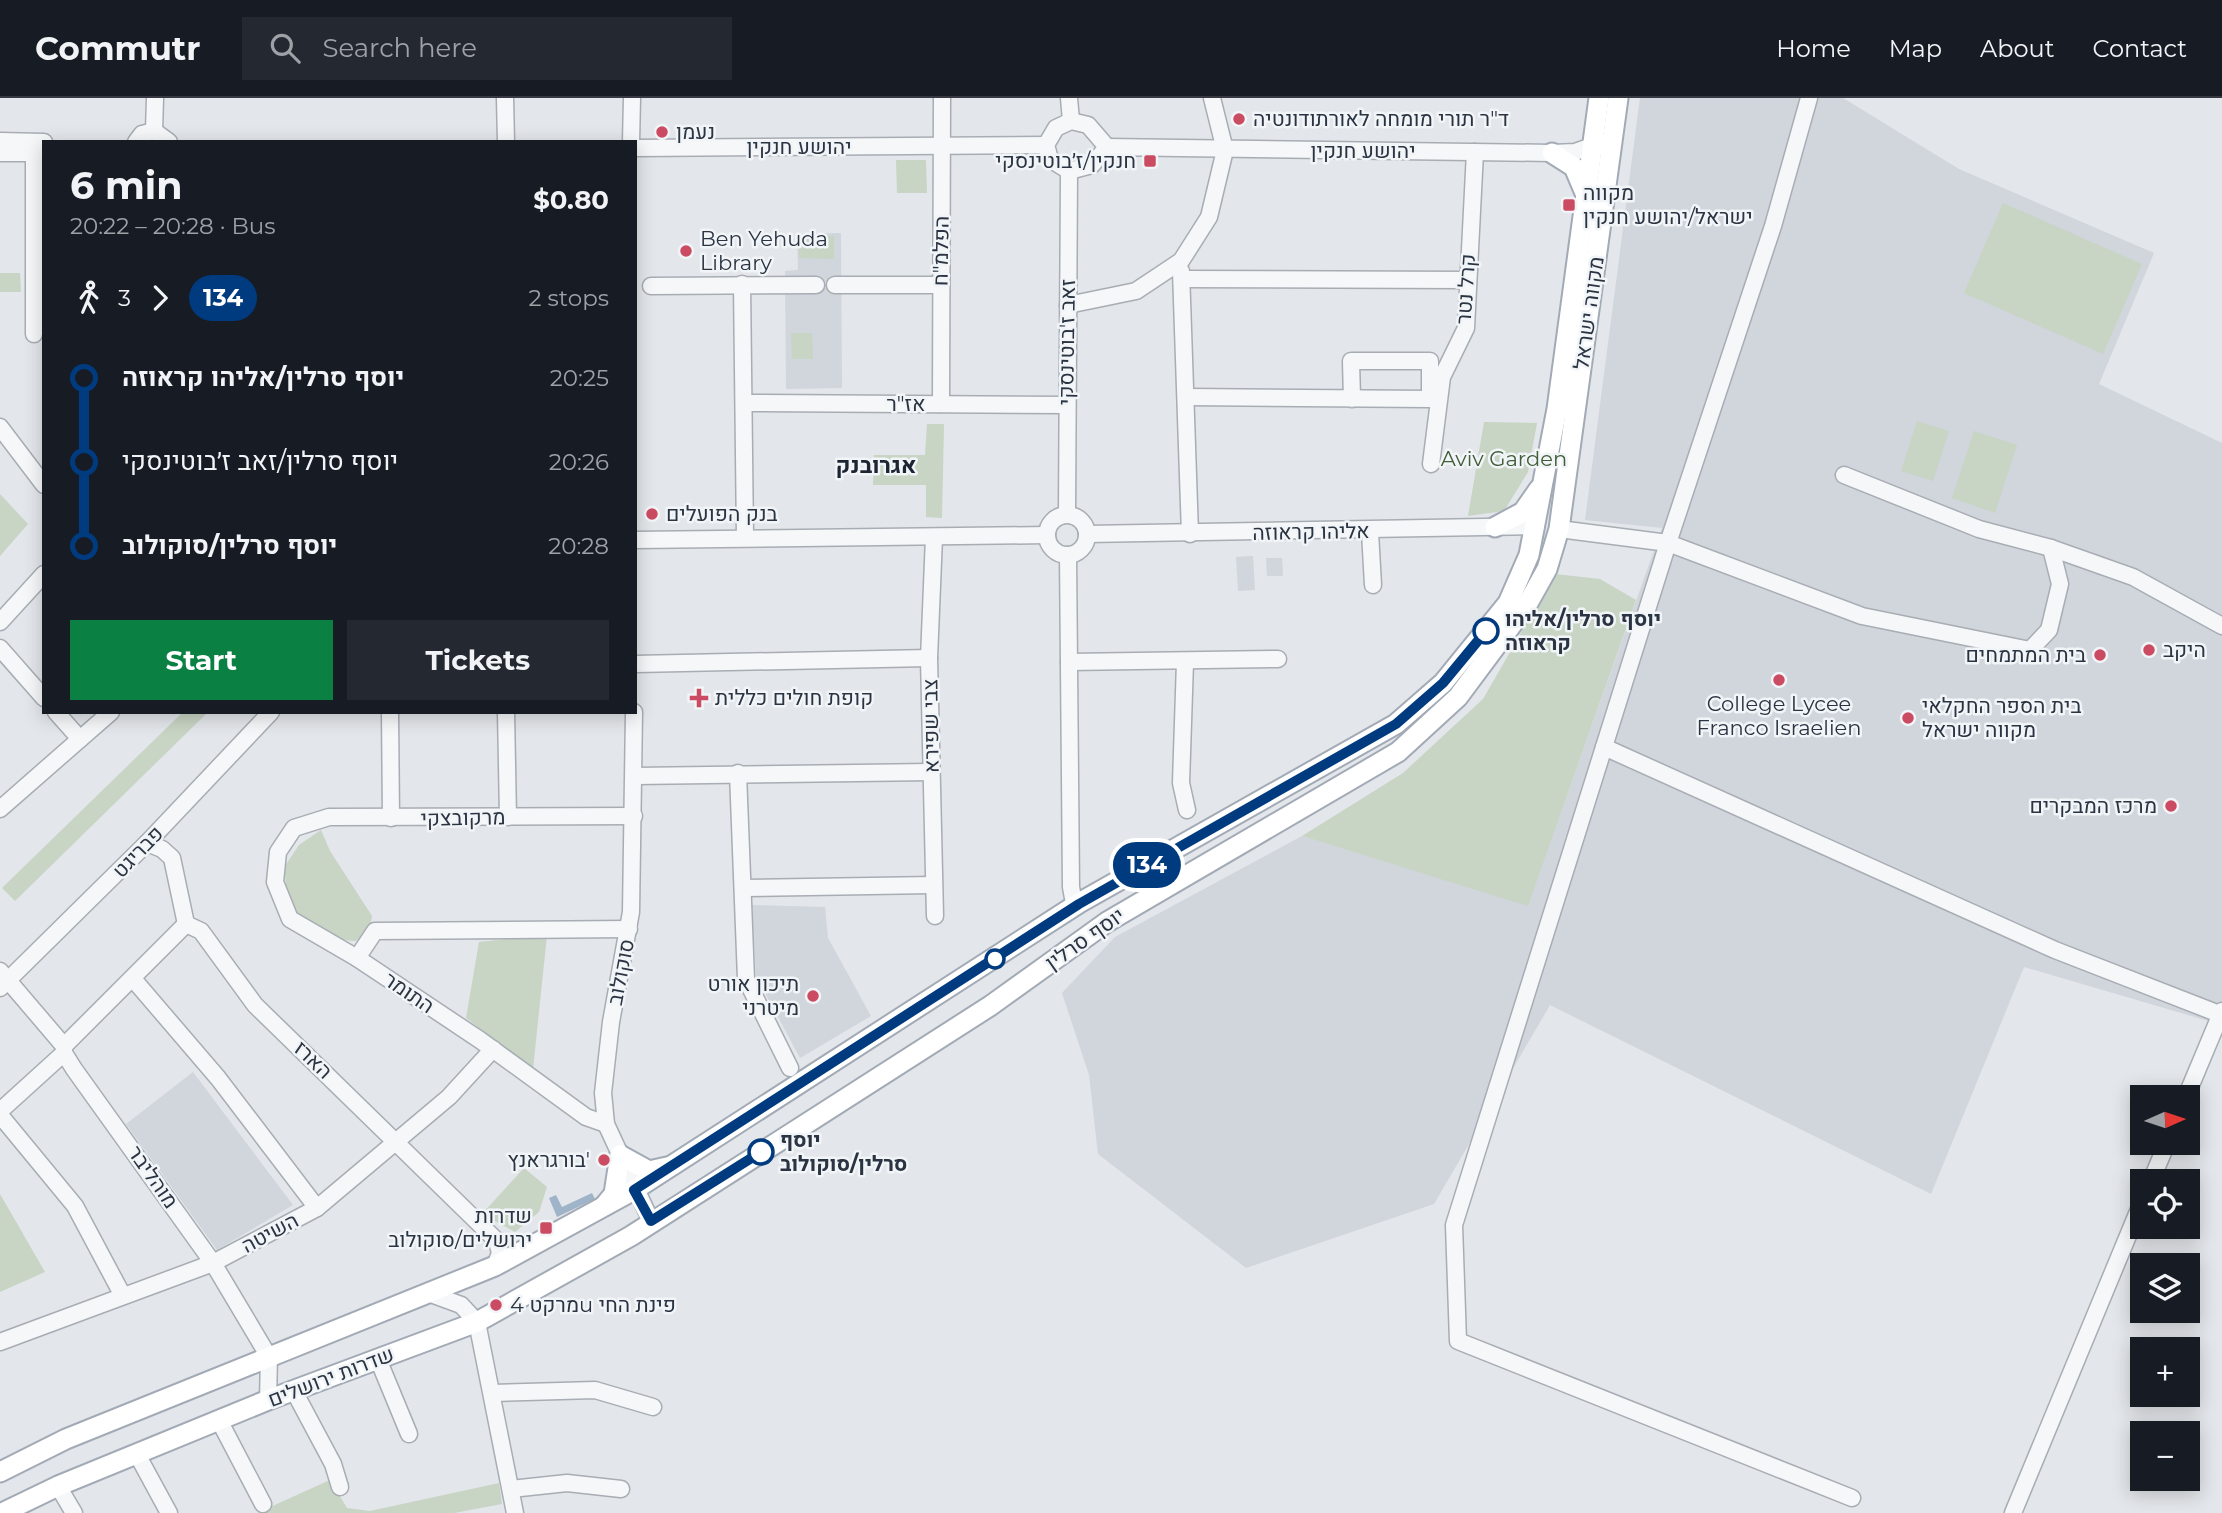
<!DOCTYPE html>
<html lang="en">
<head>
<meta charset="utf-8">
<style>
	body { margin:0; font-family:Montserrat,Heebo,sans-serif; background:#242831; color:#f1f3f6; height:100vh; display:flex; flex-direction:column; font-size:26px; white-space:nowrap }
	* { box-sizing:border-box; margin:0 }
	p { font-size:23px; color:#9ea1a6 }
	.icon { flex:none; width:38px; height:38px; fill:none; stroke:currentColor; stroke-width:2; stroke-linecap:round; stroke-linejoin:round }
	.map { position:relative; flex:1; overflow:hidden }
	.drawer { position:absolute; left:42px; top:42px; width:595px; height:574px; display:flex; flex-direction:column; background:#171b24; border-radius:0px; box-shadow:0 4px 18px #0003 }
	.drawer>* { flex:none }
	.badge { padding:0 14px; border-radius:23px; font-size:24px; line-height:46px }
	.needle { width:46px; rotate:87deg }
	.fabs { position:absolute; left:2130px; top:987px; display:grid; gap:14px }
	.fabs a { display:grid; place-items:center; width:70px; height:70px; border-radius:0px; background:#171b24; box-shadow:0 4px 18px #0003; font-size:35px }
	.map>.badge { position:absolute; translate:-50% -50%; box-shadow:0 0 0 4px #fff }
	.legs { display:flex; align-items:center; gap:10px; height:77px; padding:0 28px; font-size:23px }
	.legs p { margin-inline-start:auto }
	.overview { display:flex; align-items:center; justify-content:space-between; height:119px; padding:0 28px }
	h1 { font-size:38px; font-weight:700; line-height:52px }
	.button { display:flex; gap:14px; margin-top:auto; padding:14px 28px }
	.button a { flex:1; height:80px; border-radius:0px; background:#0b8043; color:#fff; font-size:28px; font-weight:700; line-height:80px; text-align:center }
	.button a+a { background:#242831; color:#f1f3f6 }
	ul { padding:0 28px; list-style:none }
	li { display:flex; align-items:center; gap:24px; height:84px; font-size:26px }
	li i { display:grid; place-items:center; width:10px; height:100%; margin:0 9px; background:currentColor }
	li i::after { content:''; width:18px; height:18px; margin:-9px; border:5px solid; border-radius:50%; background:#171b24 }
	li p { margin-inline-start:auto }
	li:first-child i { background:linear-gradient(#0000 50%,currentColor 0) }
	li:last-child i { background:linear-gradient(currentColor 50%,#0000 0) }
	header { display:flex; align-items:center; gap:42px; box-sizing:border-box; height:98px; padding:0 35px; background:#171b24; border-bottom:2px solid #363941 }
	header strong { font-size:33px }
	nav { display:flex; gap:38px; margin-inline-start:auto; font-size:24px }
	.search { width:490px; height:63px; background:#242831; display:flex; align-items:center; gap:18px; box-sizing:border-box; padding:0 24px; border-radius:0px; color:#9ea1a6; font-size:26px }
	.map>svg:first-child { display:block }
	.built { fill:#d1d5dc }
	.green { fill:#c8d4c4 }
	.water { fill:#9fb4c9 }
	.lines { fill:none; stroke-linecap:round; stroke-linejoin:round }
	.minor-casing { stroke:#a8adb4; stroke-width:19 }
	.major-casing { stroke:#a2aab6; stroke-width:23 }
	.minor { stroke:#f5f7f9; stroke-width:16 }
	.major { stroke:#fff; stroke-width:19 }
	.line-1-casing { stroke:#fff; stroke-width:16 }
	.line-1 { stroke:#003b80; stroke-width:10 }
	.poi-dot { fill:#cb4c62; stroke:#f2f5f8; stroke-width:2.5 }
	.stop-1-dot { fill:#fff; stroke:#003b80; stroke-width:3.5 }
	.labels { text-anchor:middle; stroke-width:5; stroke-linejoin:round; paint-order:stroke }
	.poi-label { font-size:21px; fill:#2b3442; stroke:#f2f5f8; text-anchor:start }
	.street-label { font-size:21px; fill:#2b3442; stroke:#f2f5f8 }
	.park-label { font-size:21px; fill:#405e38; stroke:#f2f5f8 }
	.stop-label { font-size:21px; font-weight:bold; fill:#2b3442; stroke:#f2f5f8; text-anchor:start }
	.neighbourhood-label { font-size:23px; font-weight:bold; fill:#1d2533; stroke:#f2f5f8 }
</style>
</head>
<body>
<header>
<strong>Commutr</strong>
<div class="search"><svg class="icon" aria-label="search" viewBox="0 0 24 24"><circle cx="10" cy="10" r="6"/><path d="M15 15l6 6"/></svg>Search here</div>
<nav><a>Home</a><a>Map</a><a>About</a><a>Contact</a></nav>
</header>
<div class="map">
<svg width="2222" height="1415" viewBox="0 0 2222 1415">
	<rect width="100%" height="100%" fill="#e3e6ea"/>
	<g class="built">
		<polygon points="1640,0 1843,0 1959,71 2154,155 2099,286 2222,345 2222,927 2024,869 1931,1096 1550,907 1434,1106 1246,1170 1098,1056 1089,977 1062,895 1115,839 1302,738 1528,807 1662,430 1585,422"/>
		<polygon points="841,135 842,290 786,291 785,173 798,172 797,136"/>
		<polygon points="1253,458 1255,492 1238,493 1236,459"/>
		<polygon points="1266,460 1282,460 1283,478 1267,478"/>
		<polygon points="752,807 825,809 828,840 871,918 800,960 756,878"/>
		<polygon points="193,974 293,1107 217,1152 126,1026"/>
	</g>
	<g class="green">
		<polygon points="896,62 926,62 927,95 897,95"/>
		<polygon points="2003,105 2142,166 2103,256 1964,195"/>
		<polygon points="799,138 834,138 834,161 799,160"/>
		<polygon points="0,175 20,175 21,194 0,194"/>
		<polygon points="791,235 812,235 813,261 792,261"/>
		<polygon points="1917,323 1949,333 1933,383 1901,373"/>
		<polygon points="1484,324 1537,325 1528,374 1504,413 1468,418"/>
		<polygon points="927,326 944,326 942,420 926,419 926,387 873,387 874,357 925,357"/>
		<polygon points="1974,333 2017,347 1995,415 1952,400"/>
		<polygon points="0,396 28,426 0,458"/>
		<polygon points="1555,476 1600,481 1636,502 1528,808 1302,738 1403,675 1483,601"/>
		<polygon points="183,614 206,616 15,803 2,790"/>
		<path d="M321,732L330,753L372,818L370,830L356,843C330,843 294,822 288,796C285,787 285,777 285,768L299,747Z"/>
		<polygon points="547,837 533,971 466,920 479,844"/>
		<polygon points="524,1070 547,1089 539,1114 515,1134 482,1116"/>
		<polygon points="0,1096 45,1174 0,1194"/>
		<polygon points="330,1382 347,1410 370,1413 499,1385 502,1406 454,1415 257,1415"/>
	</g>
	<polygon class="water" points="592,1095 595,1101 557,1119 549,1100 556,1097 562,1109"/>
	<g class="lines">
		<defs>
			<g id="minor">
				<polyline points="505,0 506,44"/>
				<polyline points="1069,0 1071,23"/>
				<polyline points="1809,0 1773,128 1668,445 1454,1127 1458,1243 1852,1400"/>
				<polygon points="1071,23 1088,27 1107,49 1092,67 1069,73 1050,61 1046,47 1056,30"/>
				<polyline points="154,33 155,0"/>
				<polyline points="0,43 44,44"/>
				<polyline points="136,44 142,36 154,33 169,44"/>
				<polyline points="631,44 632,0"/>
				<polyline points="1107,49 1552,55 1575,54 1603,44"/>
				<polyline points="635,50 1046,47"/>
				<polyline points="0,55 43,55"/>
				<polyline points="34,55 34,236"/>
				<polyline points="1181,173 1190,436"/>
				<polyline points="1182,181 1467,182"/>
				<polyline points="742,186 745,440"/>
				<polyline points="835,187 940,187"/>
				<polyline points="651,188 816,187"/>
				<polyline points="1068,207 1136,193 1181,163 1209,119 1225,52 1212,0"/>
				<polyline points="1187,299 1430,301 1430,263 1351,263 1352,301"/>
				<polyline points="746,305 1066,307"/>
				<polyline points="941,306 942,0"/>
				<polyline points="0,329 44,387"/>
				<polyline points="1431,366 1442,279 1466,230 1475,54"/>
				<polyline points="1844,377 1979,431 2051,450 2133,479 2222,528"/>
				<polyline points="1067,416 1069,73"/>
				<circle cx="1067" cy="437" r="20"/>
				<polyline points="1559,431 1668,445 1862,518 2030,552 2049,532 2060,486 2051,450"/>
				<polyline points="1370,434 1373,487"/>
				<polyline points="1087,436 1536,428"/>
				<polyline points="934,439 929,560 935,818"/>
				<polyline points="635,442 1047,437"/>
				<polyline points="1068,457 1071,789 1073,800 1079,805"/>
				<polyline points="0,524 44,476"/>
				<polyline points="0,550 44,600"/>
				<polyline points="1069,564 1278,561"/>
				<polyline points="1185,564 1181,685 1187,712"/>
				<polyline points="635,566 929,560"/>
				<polyline points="56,614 80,641"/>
				<polyline points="390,614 391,720"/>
				<polyline points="506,614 508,719"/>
				<polyline points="634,614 631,814 611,924 603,995 606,1026 651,1123"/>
				<polyline points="1604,649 2055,852 2222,917"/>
				<polyline points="738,675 746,881 790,970"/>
				<polyline points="635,678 931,674"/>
				<polyline points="0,711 111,614"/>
				<polyline points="147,745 162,751 172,760 186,826 201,833 255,907 497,1143 500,1155 495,1168"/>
				<polyline points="743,790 933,787"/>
				<polyline points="357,860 375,833 629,831"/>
				<polyline points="0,873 64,948 64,955 74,971 213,1165 269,1259 268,1302"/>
				<polyline points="134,882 218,980 317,1110"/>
				<polyline points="0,890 147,745 271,614"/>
				<polyline points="64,948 186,826"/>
				<polyline points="2186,999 2222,913"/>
				<polyline points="0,1013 64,955"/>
				<polyline points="0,1017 75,1108 123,1198"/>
				<polyline points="606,1026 586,1019 480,942 357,860 290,821 275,784 278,754 294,730 329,719 634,718"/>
				<polyline points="2151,1083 2167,1045"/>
				<polyline points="431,1196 461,1207 477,1224 515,1415"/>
				<polyline points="0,1244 213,1165 317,1110 449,999 493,951"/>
				<polyline points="378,1261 409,1336"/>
				<polyline points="294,1293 333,1366 340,1389"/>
				<polyline points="492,1295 595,1292 653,1309"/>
				<polyline points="220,1324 263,1406"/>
				<polyline points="138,1358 169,1415"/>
				<polyline points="58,1388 74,1415"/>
				<polyline points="511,1391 567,1385 621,1391"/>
				<polyline points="2013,1415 2142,1104"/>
			</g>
			<g id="major">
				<polyline points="1552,55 1574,69 1585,95"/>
				<polyline points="1495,429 1523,414 1539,391"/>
				<polyline points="620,1057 649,1073 667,1069"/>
				<polyline points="604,1108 614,1096 620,1057"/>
				<polyline points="0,1374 66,1341 495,1168 634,1092 1079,805 1396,626 1443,585 1508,505 1529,457 1557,311 1599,0"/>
				<polyline points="2,1415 58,1388 268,1302 477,1224 631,1138 990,908 1107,824 1398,654 1458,599 1528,505 1547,471 1559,431 1618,0"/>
			</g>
		</defs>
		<use href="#minor" class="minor-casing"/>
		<use href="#major" class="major-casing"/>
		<use href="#minor" class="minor"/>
		<use href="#major" class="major"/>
	</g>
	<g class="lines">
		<defs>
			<polyline id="line-1" points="761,1054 651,1123 634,1092 1079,806 1396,626 1443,585 1486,533"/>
		</defs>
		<use href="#line-1" class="line-1-casing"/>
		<use href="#line-1" class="line-1"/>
	</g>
	<g class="poi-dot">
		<circle cx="1239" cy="21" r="7"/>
		<circle cx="662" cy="34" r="7"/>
		<rect x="1143" y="56" width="14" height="14" rx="3.5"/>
		<rect x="1562" y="100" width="14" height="14" rx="3.5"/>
		<circle cx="686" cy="153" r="7"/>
		<circle cx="652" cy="416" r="7"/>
		<circle cx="2149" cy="552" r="7"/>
		<circle cx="2100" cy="557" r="7"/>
		<circle cx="1779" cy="582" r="7"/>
		<path d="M695.5 589.5h7v7h7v7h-7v7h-7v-7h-7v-7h7z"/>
		<circle cx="1908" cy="620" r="7"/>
		<circle cx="2171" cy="708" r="7"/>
		<circle cx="813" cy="898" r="7"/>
		<circle cx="604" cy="1062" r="7"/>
		<rect x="539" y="1123" width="14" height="14" rx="3.5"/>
		<circle cx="496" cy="1207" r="7"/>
	</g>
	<g class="stop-1-dot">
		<circle cx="1486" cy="533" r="12"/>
		<circle cx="995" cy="861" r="9"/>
		<circle cx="761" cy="1054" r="12"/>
	</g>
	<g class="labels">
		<g class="poi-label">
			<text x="1253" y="28">ד"ר תורי מומחה לאורתודונטיה</text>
			<text x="676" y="41">נעמן</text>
			<text x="1136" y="70" text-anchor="end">חנקין/ז׳בוטינסקי</text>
			<text x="1583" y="102">מקווה<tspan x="1583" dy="24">ישראל/יהושע חנקין</tspan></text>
			<text x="700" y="148">Ben Yehuda<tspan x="700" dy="24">Library</tspan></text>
			<text x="666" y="423">בנק הפועלים</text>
			<text x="2163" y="559">היקב</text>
			<text x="2086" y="564" text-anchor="end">בית המתמחים</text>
			<text x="715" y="607">קופת חולים כללית</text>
			<text x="1779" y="613" text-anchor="middle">College Lycee<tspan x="1779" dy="24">Franco Israelien</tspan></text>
			<text x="1922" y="615">בית הספר החקלאי<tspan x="1922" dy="24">מקווה ישראל</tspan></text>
			<text x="2157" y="715" text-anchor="end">מרכז המבקרים</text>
			<text x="799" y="893" text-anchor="end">תיכון אורט<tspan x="799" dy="24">מיטרני</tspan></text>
			<text x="590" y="1069" text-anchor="end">בורגראנץ'</text>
			<text x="532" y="1125" text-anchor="end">שדרות<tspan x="532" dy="24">ירושלים/סוקולוב</tspan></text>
			<text x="510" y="1214">מרקט 4u פינת החי</text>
		</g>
		<g class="street-label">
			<text x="799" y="56">יהושע חנקין</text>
			<text x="1363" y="60">יהושע חנקין</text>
			<text transform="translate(941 153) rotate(-89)" y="7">הפלמ"ח</text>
			<text transform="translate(1466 191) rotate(-86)" y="7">קרל נטר</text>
			<text transform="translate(1589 215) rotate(-82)" y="7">מקווה ישראל</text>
			<text transform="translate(1067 244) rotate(-89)" y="7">זאב ז'בוטינסקי</text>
			<text x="906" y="313">אז"ר</text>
			<text transform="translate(1311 434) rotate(-1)" y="7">אליהו קראוזה</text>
			<text transform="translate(931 628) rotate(-91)" y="7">צבי שפירא</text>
			<text transform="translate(463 720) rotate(-1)" y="7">מרקובצקי</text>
			<text transform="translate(138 754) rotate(-46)" y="7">פבריגט</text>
			<text transform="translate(1085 841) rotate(-35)" y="7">יוסף סרלין</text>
			<text transform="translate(621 874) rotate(-79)" y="7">סוקולוב</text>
			<text transform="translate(409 895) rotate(34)" y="7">התומר</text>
			<text transform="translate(313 962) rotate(44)" y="7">הארז</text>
			<text transform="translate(153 1079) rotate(55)" y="7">מוהליבר</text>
			<text transform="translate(270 1135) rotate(-28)" y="7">השיטה</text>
			<text transform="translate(331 1279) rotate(-21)" y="7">שדרות ירושלים</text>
		</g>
		<g class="park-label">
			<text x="1504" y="368">Aviv Garden</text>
		</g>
		<g class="stop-label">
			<text x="1505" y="528">יוסף סרלין/אליהו<tspan x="1505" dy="24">קראוזה</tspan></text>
			<text x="780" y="1049">יוסף<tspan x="780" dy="24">סרלין/סוקולוב</tspan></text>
		</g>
		<g class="neighbourhood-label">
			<text x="876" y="375">אגרובנק</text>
		</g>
	</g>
</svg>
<div class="fabs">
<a><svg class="needle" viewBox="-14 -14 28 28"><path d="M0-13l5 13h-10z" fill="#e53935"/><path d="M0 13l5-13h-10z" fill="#9ea1a6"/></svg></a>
<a><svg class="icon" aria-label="locate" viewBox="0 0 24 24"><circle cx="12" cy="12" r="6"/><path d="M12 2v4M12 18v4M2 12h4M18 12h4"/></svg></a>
<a><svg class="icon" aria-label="layers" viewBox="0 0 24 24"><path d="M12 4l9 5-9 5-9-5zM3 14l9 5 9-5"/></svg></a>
<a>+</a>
<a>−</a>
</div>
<b class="badge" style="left:1147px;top:767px;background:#003b80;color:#fff">134</b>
<section class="drawer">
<div class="overview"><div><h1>6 min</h1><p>20:22 – 20:28 · Bus</p></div><b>$0.80</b></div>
<div class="legs"><svg class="icon" aria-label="walk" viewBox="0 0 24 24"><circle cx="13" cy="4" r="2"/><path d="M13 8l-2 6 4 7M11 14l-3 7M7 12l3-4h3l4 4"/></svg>3<svg class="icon" aria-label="forward" viewBox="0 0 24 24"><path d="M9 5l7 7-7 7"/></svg><b class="badge" style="background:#003b80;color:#fff">134</b><p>2 stops</p></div>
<ul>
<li><i style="color:#003b80"></i><b>יוסף סרלין/אליהו קראוזה</b><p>20:25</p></li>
<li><i style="color:#003b80"></i><span>יוסף סרלין/זאב ז׳בוטינסקי</span><p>20:26</p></li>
<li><i style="color:#003b80"></i><b>יוסף סרלין/סוקולוב</b><p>20:28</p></li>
</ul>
<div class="button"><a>Start</a><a>Tickets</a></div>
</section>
</div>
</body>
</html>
